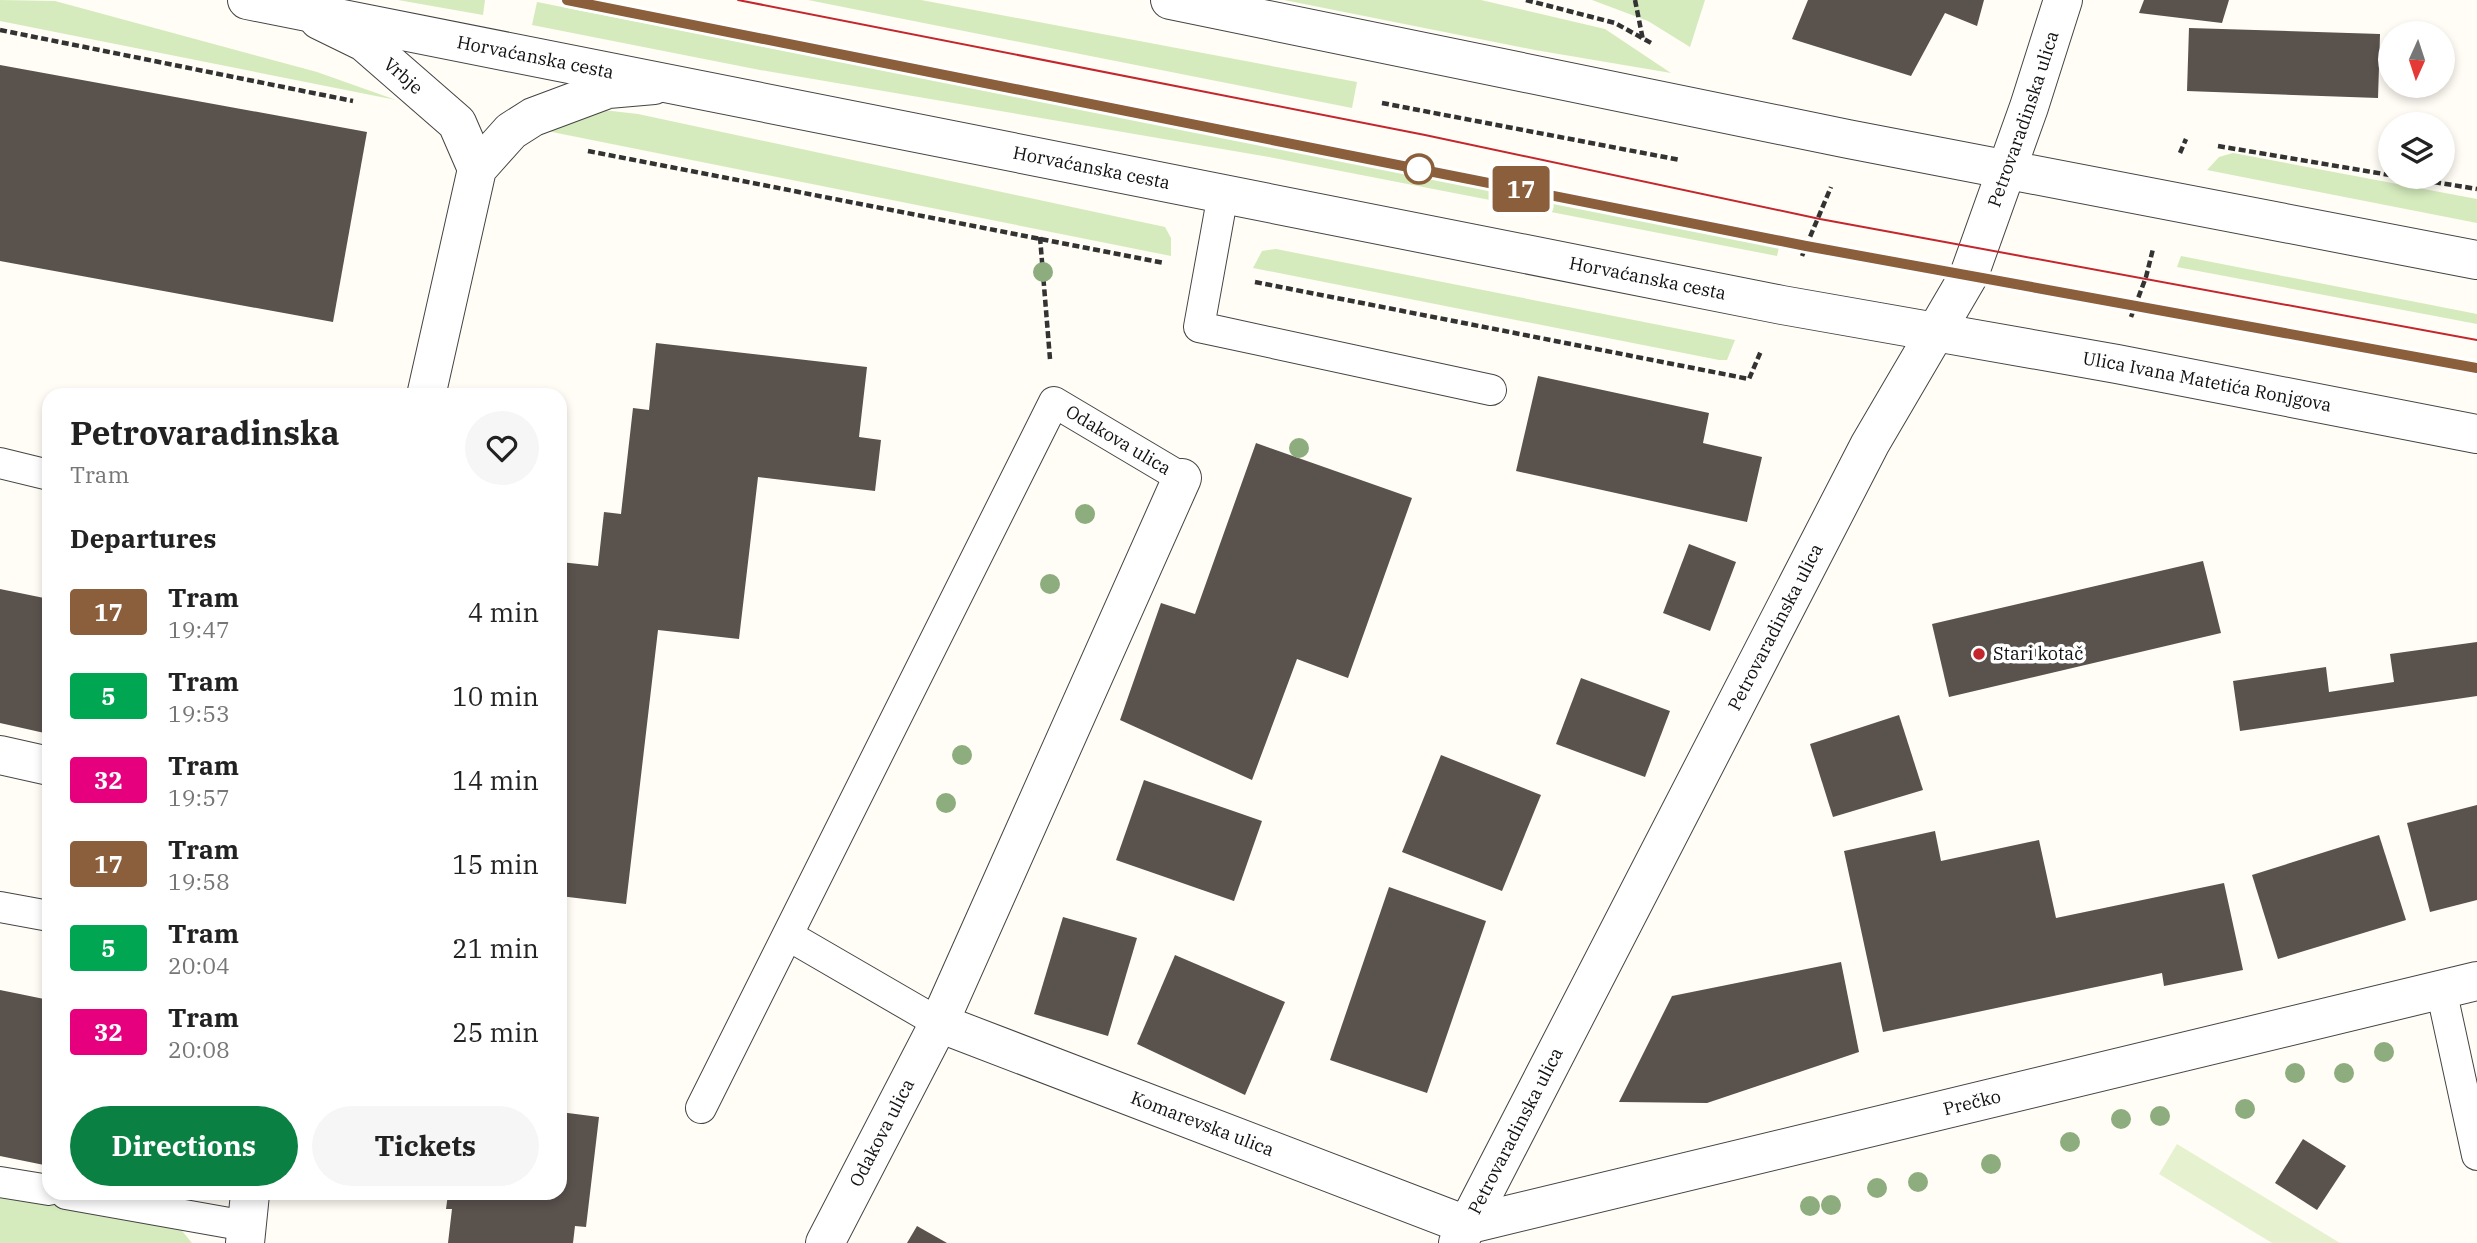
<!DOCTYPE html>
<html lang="en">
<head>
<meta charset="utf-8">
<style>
	body { margin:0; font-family:"IBM Plex Serif",serif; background:#f6f6f6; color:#222; height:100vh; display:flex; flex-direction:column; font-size:26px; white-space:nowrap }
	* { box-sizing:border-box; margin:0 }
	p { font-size:23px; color:#767676 }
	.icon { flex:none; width:38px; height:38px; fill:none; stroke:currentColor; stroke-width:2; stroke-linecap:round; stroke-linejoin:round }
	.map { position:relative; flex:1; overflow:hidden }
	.side { position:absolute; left:42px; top:388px; width:525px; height:812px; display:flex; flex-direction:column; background:#fff; border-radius:21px; box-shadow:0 4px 10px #0003 }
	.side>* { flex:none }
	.badge { padding:0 14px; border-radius:5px; font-size:24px; line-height:46px }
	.needle { width:46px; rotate:183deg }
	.controls { position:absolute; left:2378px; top:21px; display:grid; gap:14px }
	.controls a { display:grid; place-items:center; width:77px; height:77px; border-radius:50%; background:#fff; box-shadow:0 4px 10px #0003; font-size:35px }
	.map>.badge { position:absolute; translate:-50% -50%; box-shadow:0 0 0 4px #fff }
	h2 { padding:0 28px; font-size:26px; line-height:63px }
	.round { display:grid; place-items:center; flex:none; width:74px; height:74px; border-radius:37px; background:#f6f6f6 }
	.overview { display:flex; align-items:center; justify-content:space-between; height:119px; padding:0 28px }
	h1 { font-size:33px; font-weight:700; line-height:52px }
	.cta { display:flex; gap:14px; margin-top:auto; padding:14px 28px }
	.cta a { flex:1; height:80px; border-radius:42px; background:#0b8043; color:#fff; font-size:28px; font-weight:700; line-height:80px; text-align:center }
	.cta a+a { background:#f6f6f6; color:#222 }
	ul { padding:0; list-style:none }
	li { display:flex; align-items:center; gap:21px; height:84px; padding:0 28px }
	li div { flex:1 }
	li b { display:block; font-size:26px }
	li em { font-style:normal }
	li .badge { min-width:77px; font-weight:700; text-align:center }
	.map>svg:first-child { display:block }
	.green { fill:#d5ebbd }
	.pitch { fill:#e6f2cf }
	.building { fill:#5a524d }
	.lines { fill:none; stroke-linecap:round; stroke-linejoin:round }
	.service-casing { stroke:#444; stroke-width:32 }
	.minor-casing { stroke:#444; stroke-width:40 }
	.tertiary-casing { stroke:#444; stroke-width:40 }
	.path { stroke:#333; stroke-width:4.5; stroke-dasharray:7 3.5; stroke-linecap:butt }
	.service { stroke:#fff; stroke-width:30 }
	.minor { stroke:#fff; stroke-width:38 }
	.tertiary { stroke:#fff; stroke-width:38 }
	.tram { stroke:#c4262e; stroke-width:2 }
	.tree { fill:#8dad7f }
	.line-casing { stroke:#fff; stroke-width:16 }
	.line { stroke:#8b5e3c; stroke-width:10 }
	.stop-dot { fill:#fff; stroke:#8b5e3c; stroke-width:3.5 }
	.poi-dot { fill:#c4262e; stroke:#fff; stroke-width:2.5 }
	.labels { text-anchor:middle; stroke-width:7; stroke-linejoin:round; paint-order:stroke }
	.street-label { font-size:18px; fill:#111; stroke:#fff }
	.poi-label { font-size:18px; fill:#111; stroke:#fff; text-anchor:start }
</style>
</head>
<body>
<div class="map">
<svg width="2477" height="1243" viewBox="0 0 2477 1243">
	<rect width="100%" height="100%" fill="#fffdf5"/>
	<g class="green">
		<polygon points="0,0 55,1 317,72 396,100 0,21"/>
		<polygon points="398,0 485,0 483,15"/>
		<polygon points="808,0 921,0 1357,82 1352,108"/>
		<polygon points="1284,0 1481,0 1605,29 1671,73 1535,50"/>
		<polygon points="1592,0 1705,0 1690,47 1648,21"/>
		<polygon points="537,2 1779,247 1777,256 1269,157 760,70 532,25"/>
		<polygon points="603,110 638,114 1165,227 1171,238 1171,256 547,131"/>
		<polygon points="2233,153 2477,199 2477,223 2207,170 2219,157"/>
		<polygon points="1276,249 1735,340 1727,360 1719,360 1253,268 1262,251"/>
		<polygon points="2181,256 2477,314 2477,324 2177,267"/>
		<polygon points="0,1190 174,1221 192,1243 0,1243"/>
	</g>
	<polygon class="pitch" points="2177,1144 2340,1243 2272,1243 2159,1174"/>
	<g class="building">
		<polygon points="1808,0 1984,0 1977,26 1945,13 1911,76 1792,39"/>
		<polygon points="2144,0 2229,0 2222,23 2139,13"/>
		<polygon points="2189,28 2380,34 2378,98 2187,91"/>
		<polygon points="0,65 367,132 333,322 0,261"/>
		<polygon points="656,343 867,367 859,437 881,440 875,491 758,477 739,639 658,630 626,904 560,896 560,562 598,566 604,512 621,514 633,408 649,410"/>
		<polygon points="1538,376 1709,413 1703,443 1762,457 1747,522 1516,471"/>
		<polygon points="1256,443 1412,498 1348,678 1297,659 1252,780 1120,720 1161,603 1195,614"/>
		<polygon points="1689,544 1736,562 1710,631 1663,613"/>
		<polygon points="2203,561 2221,633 1949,697 1932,624"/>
		<polygon points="0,589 49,599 49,734 0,723"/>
		<polygon points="2477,642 2477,696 2240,731 2233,681 2326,667 2329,692 2394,682 2390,654"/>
		<polygon points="1581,678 1670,711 1645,777 1556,744"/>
		<polygon points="1899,715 1923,790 1833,817 1810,744"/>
		<polygon points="1441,755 1541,795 1502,891 1402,852"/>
		<polygon points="1144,780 1262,821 1234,901 1116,860"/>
		<polygon points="2477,805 2477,900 2430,912 2407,823"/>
		<polygon points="1935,831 1941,861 2039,840 2056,918 2224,883 2243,970 2164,986 2162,973 1883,1032 1844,851"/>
		<polygon points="2379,835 2406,920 2278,959 2252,875"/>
		<polygon points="1389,887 1486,921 1427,1093 1330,1060"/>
		<polygon points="1063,917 1137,938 1108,1036 1034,1014"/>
		<polygon points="1175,955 1285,1002 1245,1095 1137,1044"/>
		<polygon points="1841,962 1859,1052 1707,1103 1619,1102 1672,996"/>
		<polygon points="0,990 49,1000 49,1166 0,1156"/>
		<polygon points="560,1112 599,1117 586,1227 575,1226 573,1243 448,1243 452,1209 446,1209 448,1194 560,1194"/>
		<polygon points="2303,1139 2346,1166 2317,1210 2275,1183"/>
		<polygon points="917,1226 947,1243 907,1243"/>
	</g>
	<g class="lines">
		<defs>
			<g id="service">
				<polyline points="1223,194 1199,327 1491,390"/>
				<polyline points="0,463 49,475"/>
				<polyline points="0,907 49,916"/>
				<polyline points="789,936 939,1023"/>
				<polyline points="2441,989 2477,1155"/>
				<path id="s1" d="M701,1108L1054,402L1182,478"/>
				<polyline points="0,1182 49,1190"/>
				<polyline points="66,1194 246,1226"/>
			</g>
			<g id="minor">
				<path id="s2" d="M319,20L364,42L457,123L477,169"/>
				<polyline points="426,396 477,169 511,131 533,117 608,89 654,85"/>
				<polyline points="0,755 49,766"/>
				<path id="s3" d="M939,1023L1466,1225L2477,981"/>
				<polyline points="245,1243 250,1194"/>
				<path id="s4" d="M825,1243L939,1023L1182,478"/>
			</g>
			<g id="tertiary">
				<path id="s5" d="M247,0L1782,305L2117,364L2477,434"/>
				<polyline points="1170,0 1848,139 2477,260"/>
				<path id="s6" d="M1458,1243L1870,444L1969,275L2029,107L2063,0"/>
			</g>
		</defs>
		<use href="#service" class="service-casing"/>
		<use href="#minor" class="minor-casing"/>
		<use href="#tertiary" class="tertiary-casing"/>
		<g class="path">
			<polyline points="1526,0 1615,23 1653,44"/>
			<polyline points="1635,0 1643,40"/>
			<polyline points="0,30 353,101"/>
			<polyline points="1382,103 1680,160"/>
			<polyline points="2218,146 2390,175"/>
			<polyline points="588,151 1164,263"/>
			<polyline points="2180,153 2186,139"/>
			<polyline points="2403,177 2477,189"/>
			<polyline points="1040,237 1050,359"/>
			<polyline points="1802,256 1831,187"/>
			<polyline points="1255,282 1749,379 1761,351"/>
			<polyline points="2131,317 2146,277 2153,249"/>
		</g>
		<use href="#service" class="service"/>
		<use href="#minor" class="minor"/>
		<use href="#tertiary" class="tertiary"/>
		<g class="tram">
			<polyline points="567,0 1806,246 2477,368"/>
			<polyline points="738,0 1425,135 1820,219 2477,340"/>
		</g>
	</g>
	<g class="tree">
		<circle cx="1043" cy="272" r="10"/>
		<circle cx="1299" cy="448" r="10"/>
		<circle cx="1085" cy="514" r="10"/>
		<circle cx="1050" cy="584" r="10"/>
		<circle cx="962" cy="755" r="10"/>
		<circle cx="946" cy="803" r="10"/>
		<circle cx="2384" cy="1052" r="10"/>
		<circle cx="2295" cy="1073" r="10"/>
		<circle cx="2344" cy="1073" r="10"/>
		<circle cx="2245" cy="1109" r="10"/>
		<circle cx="2160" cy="1116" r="10"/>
		<circle cx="2121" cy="1119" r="10"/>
		<circle cx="2070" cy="1142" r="10"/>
		<circle cx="1991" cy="1164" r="10"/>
		<circle cx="1918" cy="1182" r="10"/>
		<circle cx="1877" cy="1188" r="10"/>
		<circle cx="1831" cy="1205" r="10"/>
		<circle cx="1810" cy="1206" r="10"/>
	</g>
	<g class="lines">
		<defs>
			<polyline id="line" points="567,0 1806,246 2477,368"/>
		</defs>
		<use href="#line" class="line-casing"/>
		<use href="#line" class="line"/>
	</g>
	<circle class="stop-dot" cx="1419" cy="169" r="14"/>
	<circle class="poi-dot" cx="1979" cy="654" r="7"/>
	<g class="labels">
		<g class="street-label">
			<text dy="6" stroke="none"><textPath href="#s5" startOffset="294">Horvaćanska cesta</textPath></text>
			<text dy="6" stroke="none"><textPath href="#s2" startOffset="102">Vrbje</textPath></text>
			<text dy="6" stroke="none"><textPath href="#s6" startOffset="1260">Petrovaradinska ulica</textPath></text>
			<text dy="6" stroke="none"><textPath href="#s5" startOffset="861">Horvaćanska cesta</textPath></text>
			<text dy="6" stroke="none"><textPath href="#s5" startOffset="1428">Horvaćanska cesta</textPath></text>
			<text dy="6" stroke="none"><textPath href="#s5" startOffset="1997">Ulica Ivana Matetića Ronjgova</textPath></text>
			<text dy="6" stroke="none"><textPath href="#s1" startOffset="864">Odakova ulica</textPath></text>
			<text dy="6" stroke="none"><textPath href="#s6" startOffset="693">Petrovaradinska ulica</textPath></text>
			<text dy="6" stroke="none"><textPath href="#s3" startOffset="1085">Prečko</textPath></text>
			<text dy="6" stroke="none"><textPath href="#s3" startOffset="282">Komarevska ulica</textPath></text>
			<text dy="6" stroke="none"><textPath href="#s6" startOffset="126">Petrovaradinska ulica</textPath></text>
			<text dy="6" stroke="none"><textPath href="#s4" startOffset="124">Odakova ulica</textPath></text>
		</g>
		<g class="poi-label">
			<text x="1993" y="660">Stari kotač</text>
		</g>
	</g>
</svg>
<div class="controls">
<a><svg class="needle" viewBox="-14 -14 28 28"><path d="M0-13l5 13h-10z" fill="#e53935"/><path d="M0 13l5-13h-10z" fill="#767676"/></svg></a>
<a><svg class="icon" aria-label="layers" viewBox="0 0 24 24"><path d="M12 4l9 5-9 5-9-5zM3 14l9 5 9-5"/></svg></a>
</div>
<b class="badge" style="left:1521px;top:189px;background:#8b5e3c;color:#fff">17</b>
<section class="side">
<div class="overview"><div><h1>Petrovaradinska</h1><p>Tram</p></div><a class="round"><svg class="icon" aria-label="heart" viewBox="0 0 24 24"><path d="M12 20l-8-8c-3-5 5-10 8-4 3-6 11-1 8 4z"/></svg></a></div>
<h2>Departures</h2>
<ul>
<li><span class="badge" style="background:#8b5e3c;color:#fff">17</span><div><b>Tram</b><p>19:47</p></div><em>4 min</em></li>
<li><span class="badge" style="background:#00a651;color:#fff">5</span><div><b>Tram</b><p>19:53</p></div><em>10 min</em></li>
<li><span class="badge" style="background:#e6007e;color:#fff">32</span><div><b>Tram</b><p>19:57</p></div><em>14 min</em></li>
<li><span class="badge" style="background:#8b5e3c;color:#fff">17</span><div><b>Tram</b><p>19:58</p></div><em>15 min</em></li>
<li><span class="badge" style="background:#00a651;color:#fff">5</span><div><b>Tram</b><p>20:04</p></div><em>21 min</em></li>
<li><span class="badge" style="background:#e6007e;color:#fff">32</span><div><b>Tram</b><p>20:08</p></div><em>25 min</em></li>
</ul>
<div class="cta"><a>Directions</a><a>Tickets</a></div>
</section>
</div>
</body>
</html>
